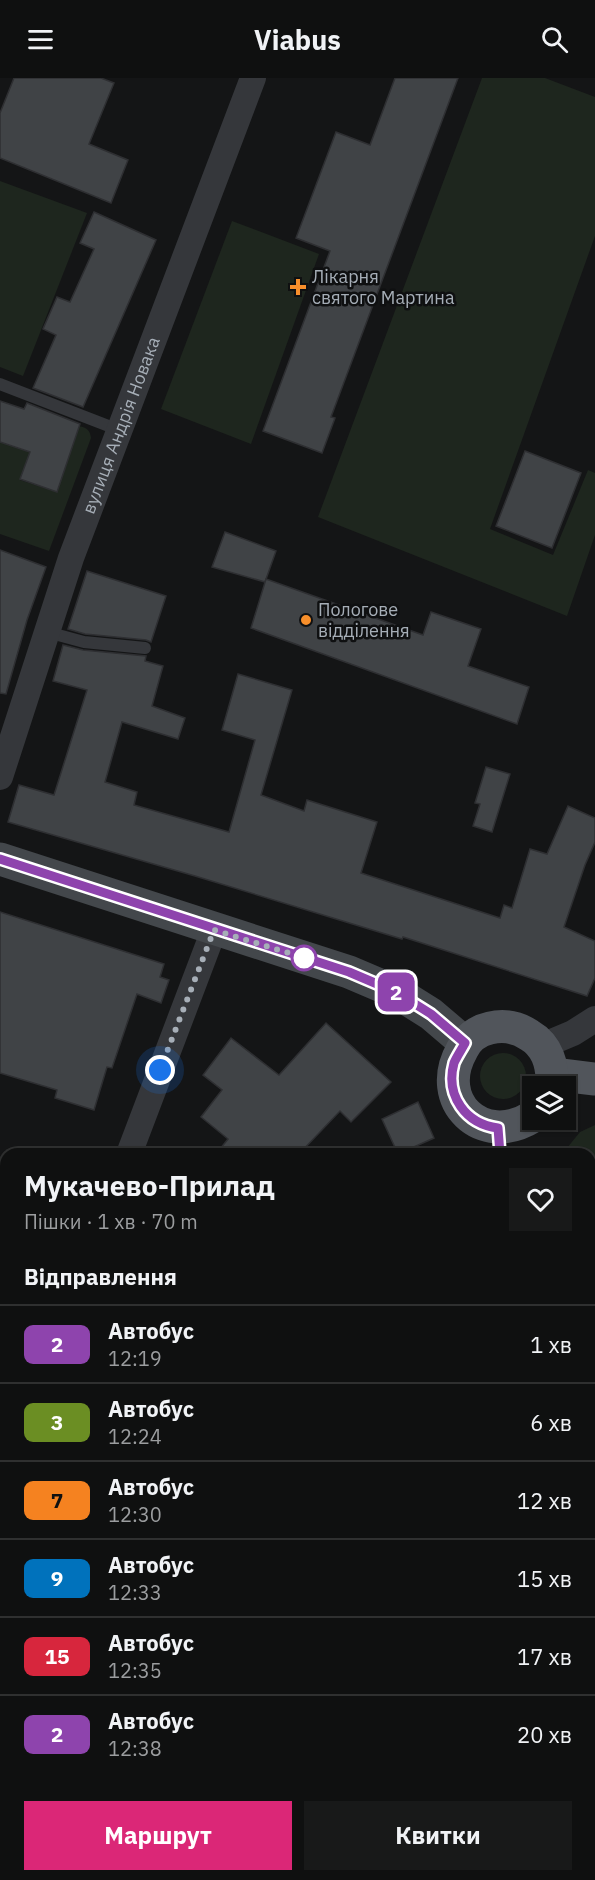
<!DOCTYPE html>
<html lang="uk">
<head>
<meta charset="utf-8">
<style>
	body { margin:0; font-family:"IBM Plex Sans",sans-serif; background:#181919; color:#f1f3f6; height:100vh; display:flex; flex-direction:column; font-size:22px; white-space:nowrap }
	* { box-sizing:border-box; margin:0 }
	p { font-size:20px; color:#9b9d9f }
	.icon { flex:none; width:33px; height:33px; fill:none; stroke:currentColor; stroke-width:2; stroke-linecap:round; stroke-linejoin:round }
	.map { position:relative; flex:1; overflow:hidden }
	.drawer { position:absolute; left:0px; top:1070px; width:596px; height:734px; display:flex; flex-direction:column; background:#0f1010; border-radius:18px 18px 0 0; box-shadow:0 2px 4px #0004,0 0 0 2px #2f3030 }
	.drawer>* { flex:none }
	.badge { padding:0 12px; border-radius:9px; font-size:21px; line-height:39px }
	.buttons { position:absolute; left:522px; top:998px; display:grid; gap:12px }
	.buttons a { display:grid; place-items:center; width:54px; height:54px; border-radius:0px; background:#0f1010; box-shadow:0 2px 4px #0004,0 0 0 2px #2f3030; font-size:30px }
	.you { position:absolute; width:30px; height:30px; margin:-15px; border:4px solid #fff; border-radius:50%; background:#1a73e8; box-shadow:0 0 0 9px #1a73e833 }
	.map>.badge { position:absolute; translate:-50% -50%; box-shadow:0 0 0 3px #fff }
	h2 { padding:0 24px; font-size:22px; line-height:54px }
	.round { display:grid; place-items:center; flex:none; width:63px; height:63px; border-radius:0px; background:#181919 }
	.summary { display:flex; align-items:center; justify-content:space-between; height:102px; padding:0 24px }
	h1 { font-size:28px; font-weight:700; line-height:45px }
	.action { display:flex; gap:12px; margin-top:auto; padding:12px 24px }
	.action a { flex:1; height:69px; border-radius:0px; background:#db2777; color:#fff; font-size:24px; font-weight:700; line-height:69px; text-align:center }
	.action a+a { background:#181919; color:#f1f3f6 }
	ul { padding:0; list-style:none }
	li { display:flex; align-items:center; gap:18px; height:78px; padding:0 24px; border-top:2px solid #2f3030 }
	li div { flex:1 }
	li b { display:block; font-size:22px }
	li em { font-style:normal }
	li .badge { min-width:66px; font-weight:700; text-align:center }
	header { display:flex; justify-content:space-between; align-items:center; height:78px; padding:0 24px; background:#0f1010; font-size:27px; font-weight:700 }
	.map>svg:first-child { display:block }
	.green { fill:#1e261e }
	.building { fill:#404346; stroke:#2e2f32; stroke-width:1.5 }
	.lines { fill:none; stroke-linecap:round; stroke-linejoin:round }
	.service { stroke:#35373b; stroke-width:12 }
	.minor { stroke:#35373b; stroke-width:26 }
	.secondary { stroke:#43474b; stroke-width:33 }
	.primary { stroke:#51555b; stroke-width:33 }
	.line-casing { stroke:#fff; stroke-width:14 }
	.line { stroke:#8e44ad; stroke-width:9 }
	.walk { stroke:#a6aeb7; stroke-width:6; stroke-dasharray:0 10.8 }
	.poi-dot { fill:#f88f2b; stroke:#0f1011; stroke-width:2 }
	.stop-dot { fill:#fff; stroke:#8e44ad; stroke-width:3 }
	.labels { text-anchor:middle; stroke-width:5; stroke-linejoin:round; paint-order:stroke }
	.poi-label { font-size:18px; fill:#a6aeb7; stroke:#0f1011; text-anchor:start }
	.street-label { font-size:18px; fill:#a6aeb7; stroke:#0f1011 }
</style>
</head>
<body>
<header><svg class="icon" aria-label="menu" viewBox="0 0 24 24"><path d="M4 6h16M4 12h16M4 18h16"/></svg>Viabus<svg class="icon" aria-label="search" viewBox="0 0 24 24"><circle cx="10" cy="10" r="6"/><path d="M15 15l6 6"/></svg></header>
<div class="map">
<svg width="595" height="1802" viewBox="0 0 595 1802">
	<rect width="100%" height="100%" fill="#141516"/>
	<g class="green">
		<polygon points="482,0 545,0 595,19 595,158 490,451 553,477 588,392 595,395 595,457 567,538 318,439"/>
		<polygon points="0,103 87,135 23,298 0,289"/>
		<polygon points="232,143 319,176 251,366 161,331"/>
		<path d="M79,348C87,350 90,352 91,360L49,473L0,456V364L30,374L20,402L57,414Z"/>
		<circle cx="503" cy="998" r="23"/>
		<polygon points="595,1047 595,1226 590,1228 590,1076 563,1075 580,1054"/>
		<polygon points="0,1250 6,1251 6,1286 0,1285"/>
		<polygon points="0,1360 6,1361 6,1447 0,1446"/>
		<polygon points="0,1654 6,1654 6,1797 544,1797 544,1802 0,1802"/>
	</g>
	<g class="building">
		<polygon points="14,0 101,0 114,5 89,66 128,82 111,125 0,80 0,35"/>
		<polygon points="395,0 458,0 331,339 335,340 322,375 263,353 330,173 296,160 336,54 370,67"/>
		<polygon points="94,134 156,162 83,329 33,310 56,257 43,251 57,219 70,224 94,171 80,165"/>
		<polygon points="0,323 24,331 27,325 80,346 57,414 20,401 30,374 0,364"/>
		<polygon points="525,373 581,395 552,470 496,448"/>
		<polygon points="225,454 276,473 265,504 212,489"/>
		<polygon points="0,472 46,489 27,542 6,616 0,615"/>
		<polygon points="87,493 166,518 151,564 146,562 85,556 68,551"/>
		<polygon points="266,501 423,557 431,534 481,551 468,588 529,609 517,646 251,550"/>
		<polygon points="63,567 83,572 146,578 145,583 163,588 152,628 185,640 178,661 122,644 105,704 137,714 134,727 229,754 255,662 222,652 238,596 292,612 261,717 304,733 307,722 377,744 361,795 500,840 504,827 512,830 530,771 547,776 568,728 595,740 595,764 585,787 564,849 595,863 595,900 587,918 403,859 402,861 195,798 8,744 19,707 54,717 87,612 53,603"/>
		<polygon points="486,689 510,696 492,754 473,748 480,726 475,725"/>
		<polygon points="0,834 164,886 160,899 169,902 161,925 137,916 112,990 107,989 94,1032 55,1020 57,1012 0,995"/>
		<polygon points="326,945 391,1004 351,1044 340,1033 299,1076 216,1076 228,1061 201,1039 222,1012 203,997 231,960 279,997"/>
		<polygon points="418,1024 434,1060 398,1076 382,1041"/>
	</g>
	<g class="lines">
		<g class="service">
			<polyline points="0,306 119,352"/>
			<polyline points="47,554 84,564 145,570"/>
			<polyline points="590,1255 595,1253"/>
		</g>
		<g class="minor">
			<path id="s1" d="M0,699L71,480L253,0"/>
			<polyline points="542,968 573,955 595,941"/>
			<polyline points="129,1076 214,852"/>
			<polyline points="0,1235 6,1236"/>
			<polyline points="0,1483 6,1484"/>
		</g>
		<polyline class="secondary" points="0,781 349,894 396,914 431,936 465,965"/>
		<g class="primary">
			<polyline points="553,996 595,1001"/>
			<path d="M532,1039C482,1070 433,1023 462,972C467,961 477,953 490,950C503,947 517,949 529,957C548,968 553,988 552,1008"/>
			<polyline points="590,1445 595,1480"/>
		</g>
	</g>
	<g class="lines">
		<defs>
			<path id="line" d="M0,781L349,894L396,914L431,936L465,965C462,971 457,978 454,985C445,1018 466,1046 498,1050L500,1076"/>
		</defs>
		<use href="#line" class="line-casing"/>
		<use href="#line" class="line"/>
		<polyline class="walk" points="160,992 214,852 308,881 304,880"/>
	</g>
	<g class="poi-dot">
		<path d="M295 200h6v6h6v6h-6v6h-6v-6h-6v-6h6z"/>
		<circle cx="306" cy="542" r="6"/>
	</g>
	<circle class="stop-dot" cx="304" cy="880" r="12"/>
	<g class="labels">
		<g class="poi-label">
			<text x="312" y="205">Лікарня<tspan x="312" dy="21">святого Мартина</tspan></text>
			<text x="318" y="538">Пологове<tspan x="318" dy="21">відділення</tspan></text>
		</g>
		<g class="street-label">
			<text dy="6" stroke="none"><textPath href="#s1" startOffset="372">вулиця Андрія Новака</textPath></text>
		</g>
	</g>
</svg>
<div class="buttons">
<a><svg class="icon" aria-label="layers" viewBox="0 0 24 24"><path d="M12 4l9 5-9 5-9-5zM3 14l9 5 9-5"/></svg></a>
</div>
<div class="you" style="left:160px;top:992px"></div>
<b class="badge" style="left:396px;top:914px;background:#8e44ad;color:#fff">2</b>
<section class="drawer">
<div class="summary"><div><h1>Мукачево-Прилад</h1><p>Пішки · 1 хв · 70 m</p></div><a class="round"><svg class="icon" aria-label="heart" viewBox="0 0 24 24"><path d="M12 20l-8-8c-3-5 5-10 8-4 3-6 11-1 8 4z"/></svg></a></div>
<h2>Відправлення</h2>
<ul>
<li><span class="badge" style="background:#8e44ad;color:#fff">2</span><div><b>Автобус</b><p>12:19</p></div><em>1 хв</em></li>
<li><span class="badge" style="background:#6b8e23;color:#fff">3</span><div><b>Автобус</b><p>12:24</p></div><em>6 хв</em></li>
<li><span class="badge" style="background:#f58220;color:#111">7</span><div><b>Автобус</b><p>12:30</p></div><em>12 хв</em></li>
<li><span class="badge" style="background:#0072bc;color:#fff">9</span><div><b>Автобус</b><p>12:33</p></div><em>15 хв</em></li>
<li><span class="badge" style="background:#d7263d;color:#fff">15</span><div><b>Автобус</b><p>12:35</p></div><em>17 хв</em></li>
<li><span class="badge" style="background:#8e44ad;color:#fff">2</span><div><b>Автобус</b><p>12:38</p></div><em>20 хв</em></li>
</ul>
<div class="action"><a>Маршрут</a><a>Квитки</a></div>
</section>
</div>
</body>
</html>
